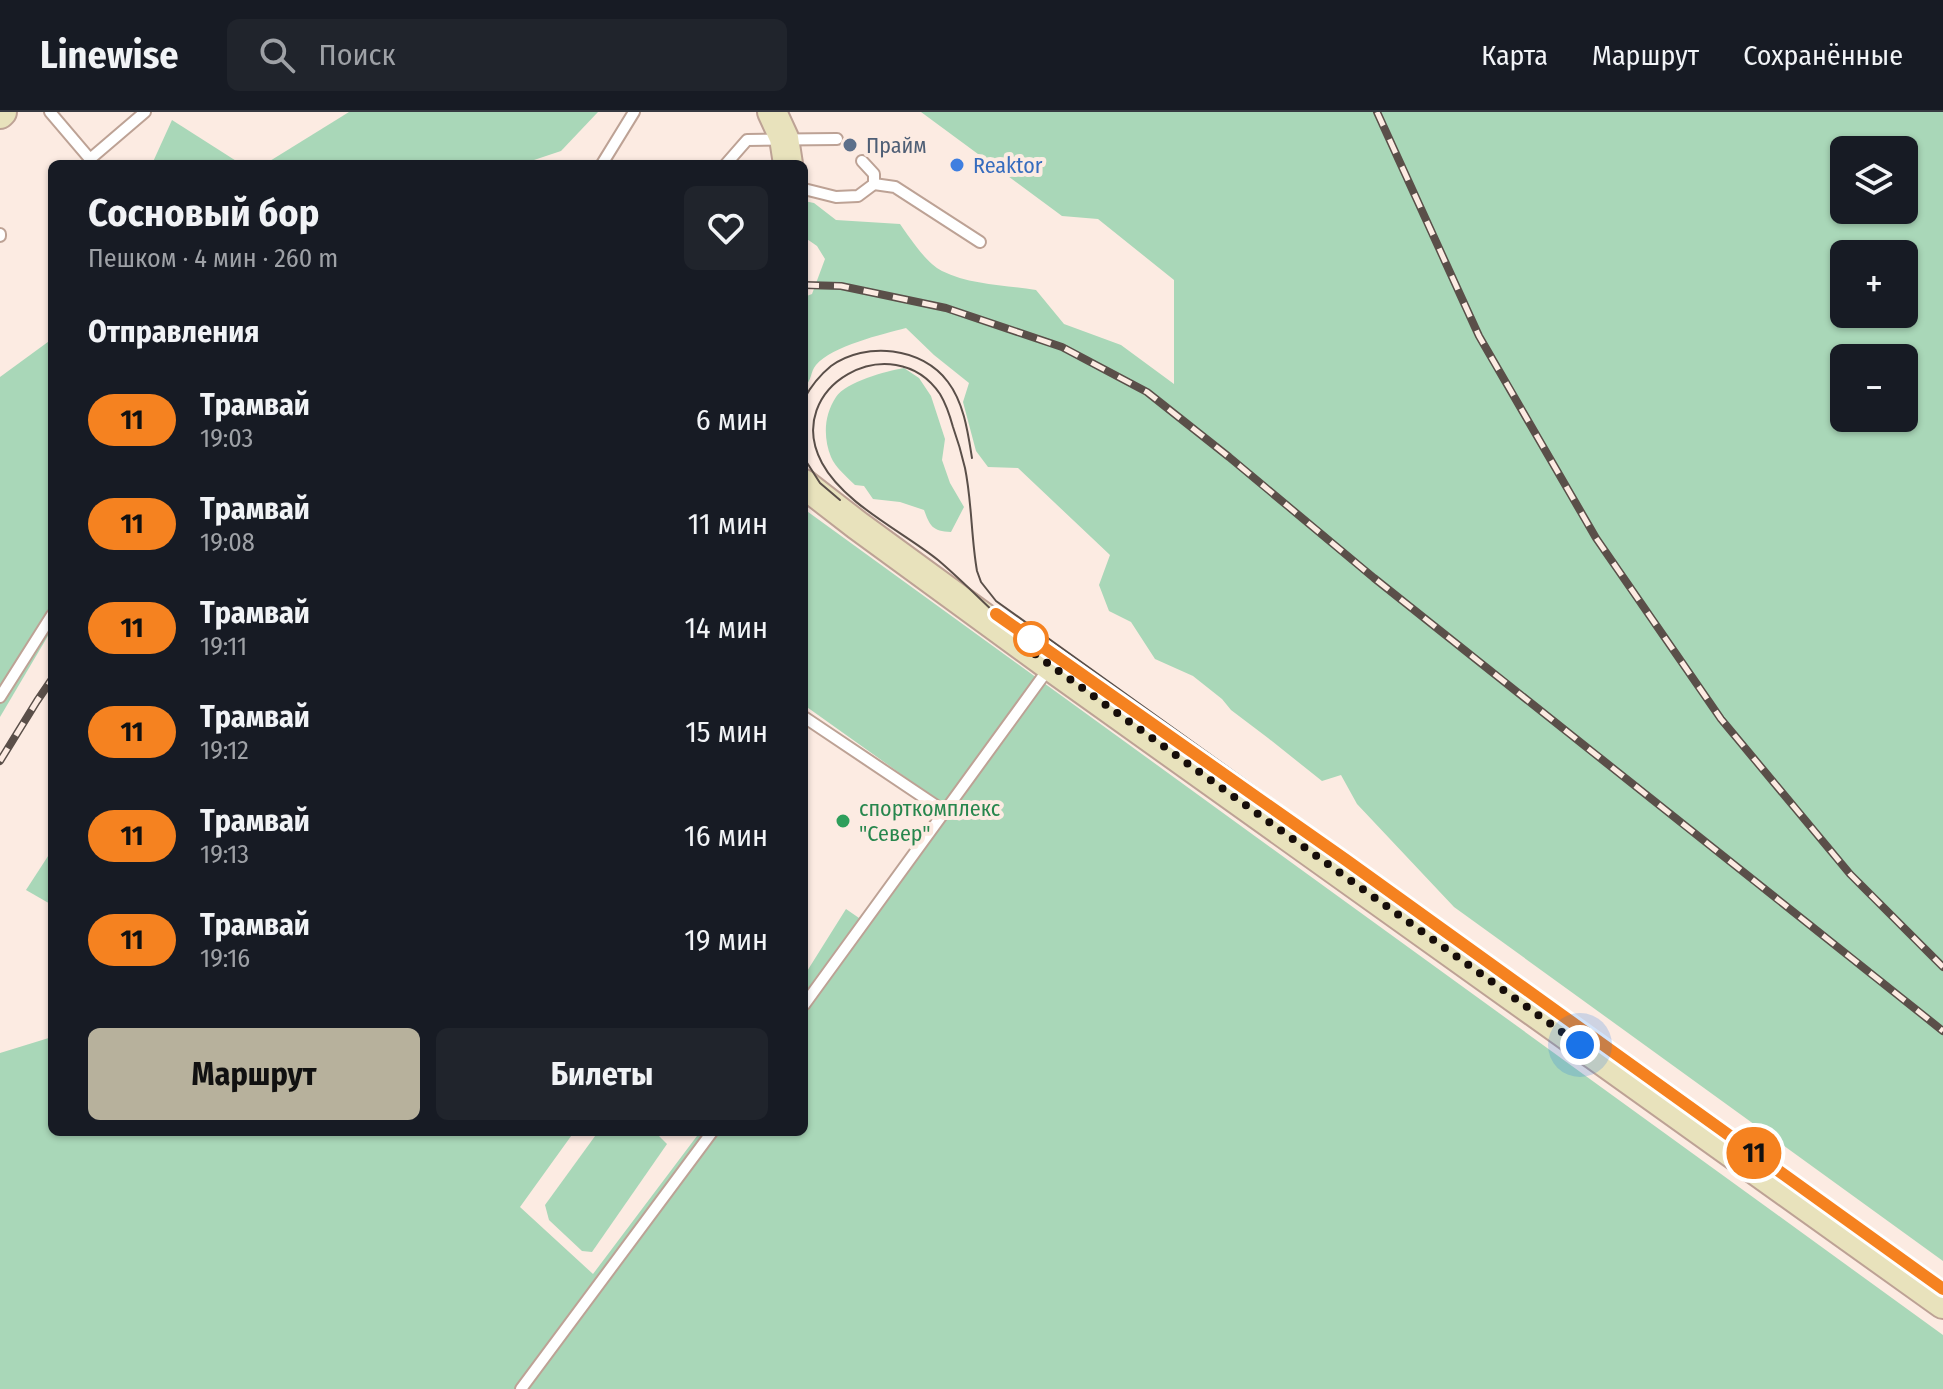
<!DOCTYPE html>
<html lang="ru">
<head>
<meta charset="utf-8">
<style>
	body { margin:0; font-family:"Fira Sans Condensed",sans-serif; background:#20242c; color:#f1f3f6; height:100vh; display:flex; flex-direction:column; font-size:30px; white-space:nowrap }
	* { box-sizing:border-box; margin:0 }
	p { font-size:26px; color:#9ea1a6 }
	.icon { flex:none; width:44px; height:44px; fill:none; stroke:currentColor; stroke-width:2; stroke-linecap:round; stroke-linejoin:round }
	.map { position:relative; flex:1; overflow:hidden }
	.panel { position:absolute; left:48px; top:48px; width:760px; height:976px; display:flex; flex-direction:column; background:#171b24; border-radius:12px; box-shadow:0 2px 6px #0004 }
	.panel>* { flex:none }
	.badge { padding:0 16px; border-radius:26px; font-size:28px; line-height:52px }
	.buttons { position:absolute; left:1830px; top:24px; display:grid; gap:16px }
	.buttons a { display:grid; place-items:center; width:88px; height:88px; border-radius:12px; background:#171b24; box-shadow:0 2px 6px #0004; font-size:40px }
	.you { position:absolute; width:40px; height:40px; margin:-20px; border:6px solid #fff; border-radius:50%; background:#1a73e8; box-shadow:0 0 0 12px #1a73e833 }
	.map>.badge { position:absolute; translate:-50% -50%; box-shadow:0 0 0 4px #fff }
	h2 { padding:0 40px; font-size:30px; line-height:72px }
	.round { display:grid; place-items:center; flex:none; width:84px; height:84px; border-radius:12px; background:#20242c }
	.overview { display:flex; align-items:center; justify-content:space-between; height:136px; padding:0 40px }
	h1 { font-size:38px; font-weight:700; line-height:60px }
	.primary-button { display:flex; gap:16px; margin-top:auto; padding:16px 40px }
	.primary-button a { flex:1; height:92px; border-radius:12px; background:#b7b19c; color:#111; font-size:32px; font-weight:700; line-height:92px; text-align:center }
	.primary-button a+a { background:#20242c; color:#f1f3f6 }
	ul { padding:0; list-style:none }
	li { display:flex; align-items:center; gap:24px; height:104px; padding:0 40px }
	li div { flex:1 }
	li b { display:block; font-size:30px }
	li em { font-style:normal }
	li .badge { min-width:88px; font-weight:700; text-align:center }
	header { display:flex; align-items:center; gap:48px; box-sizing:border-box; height:112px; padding:0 40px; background:#171b24; border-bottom:2px solid #363941 }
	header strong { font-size:38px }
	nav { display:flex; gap:44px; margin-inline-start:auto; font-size:28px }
	.search { width:560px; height:72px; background:#20242c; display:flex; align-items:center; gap:20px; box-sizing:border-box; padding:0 28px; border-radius:12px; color:#9ea1a6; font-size:30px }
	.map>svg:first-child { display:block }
	.green { fill:#a9d7b8; fill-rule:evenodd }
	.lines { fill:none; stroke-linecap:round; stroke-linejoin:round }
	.service-casing { stroke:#bda295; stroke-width:14 }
	.secondary-casing { stroke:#bda295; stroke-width:32 }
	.service { stroke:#fff; stroke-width:10 }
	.secondary { stroke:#e8e2bc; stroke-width:28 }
	.tram { stroke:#5a4f49; stroke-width:2 }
	.rail-casing { stroke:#5a4f49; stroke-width:8 }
	.rail { stroke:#fcebe2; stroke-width:5; stroke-dasharray:15; stroke-linecap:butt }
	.line-casing { stroke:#fff; stroke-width:18 }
	.line { stroke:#f58220; stroke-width:12 }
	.walk { stroke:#170e0a; stroke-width:8; stroke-dasharray:0 14.4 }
	.service-dot { fill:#5c6f8a; stroke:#fcebe2; stroke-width:3 }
	.shop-dot { fill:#3f7fe0; stroke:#fcebe2; stroke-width:3 }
	.stop-dot { fill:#fff; stroke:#f58220; stroke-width:4 }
	.leisure-dot { fill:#2e9e5b; stroke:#fcebe2; stroke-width:3 }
	.labels { text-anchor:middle; stroke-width:8; stroke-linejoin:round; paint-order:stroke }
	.service-label { font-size:22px; fill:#4e5e75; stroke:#fcebe2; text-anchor:start }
	.shop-label { font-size:22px; fill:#366cbe; stroke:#fcebe2; text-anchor:start }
	.leisure-label { font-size:22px; fill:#27864d; stroke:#fcebe2; text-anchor:start }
</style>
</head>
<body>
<header>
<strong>Linewise</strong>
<div class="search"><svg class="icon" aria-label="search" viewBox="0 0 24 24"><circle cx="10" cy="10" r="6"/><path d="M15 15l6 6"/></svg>Поиск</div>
<nav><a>Карта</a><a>Маршрут</a><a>Сохранённые</a></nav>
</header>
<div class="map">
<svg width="1943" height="1277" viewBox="0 0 1943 1277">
	<rect width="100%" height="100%" fill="#fcebe2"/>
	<g class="green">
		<polygon points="349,0 598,0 561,39 522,52 265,52"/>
		<path d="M921,0H1943V1149L1454,795L1357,692L1341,663L1322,669L1268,626L1231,598L1222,587L1193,564L1155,547L1131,510L1109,499L1099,473L1110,443L1018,356L988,355L976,339L963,290L969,271L934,243L906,216C883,222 832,234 816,253C810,260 812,269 804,275V185L812,182L825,147L817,134L804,125V89L814,91L836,108L900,112C910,126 926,151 942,159C970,173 1006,173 1036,178L1064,212L1121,233L1174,272V168L1098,107L1062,104ZM1844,38H1904V98H1844ZM1844,142H1904V202H1844ZM1904,246V306H1844V246Z"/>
		<polygon points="172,8 241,52 152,52"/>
		<polygon points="52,227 52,517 0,605 0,265"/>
		<path d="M904,256L919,266L931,284L945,327L942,348L950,371L964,395L951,420C932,419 930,414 924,398L900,390L873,387L864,374L855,373C847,365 835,355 831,345C823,325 824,303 836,285C846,270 886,259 904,256Z"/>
		<polygon points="804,397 1943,1223 1943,1277 0,1277 0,941 52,925 52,1020 574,1020 520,1095 593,1162 700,1020 804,1020 804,864 846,797 859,806 938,706 943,692 804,593"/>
		<polygon points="52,738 52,793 26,778"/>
		<polygon points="598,1020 655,1020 667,1032 592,1140 582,1139 549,1108 545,1093"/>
	</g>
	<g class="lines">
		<defs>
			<g id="service">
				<polyline points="50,0 90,47 145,0"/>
				<polyline points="602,52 634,0"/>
				<polyline points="726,52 747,28 837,27"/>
				<polyline points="874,72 895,75 980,130"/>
				<polyline points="804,77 836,85 858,84 874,72 874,62 862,49"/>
				<polyline points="0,122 0,124"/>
				<polyline points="0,585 52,503"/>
				<polyline points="804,605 944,699"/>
				<polyline points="804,893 1049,556"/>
				<polyline points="521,1277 712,1020"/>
			</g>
			<g id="secondary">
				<polyline points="772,0 784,26 788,52"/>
				<polyline points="0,2 2,0"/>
				<polyline points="804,372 857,413 1050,554 1943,1192"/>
			</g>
		</defs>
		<use href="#service" class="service-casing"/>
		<use href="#secondary" class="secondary-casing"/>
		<use href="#service" class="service"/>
		<use href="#secondary" class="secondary"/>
		<g class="tram">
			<path d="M804,287C811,274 820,263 831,254C866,229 922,235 948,270C964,291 968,321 972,346"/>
			<polyline points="804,346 820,371 840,388"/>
			<path d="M996,502C977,484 958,465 938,448C902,419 844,392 822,351C781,275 893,213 940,282C946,292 950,304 953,315C958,329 962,343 965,356C972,390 971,425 977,459L981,470L996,489L1943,1168"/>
		</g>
		<defs>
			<g id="rail">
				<polyline points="1377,0 1479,224 1596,426 1721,607 1850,762 1943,855"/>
				<polyline points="804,173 841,174 946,196 1062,235 1147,280 1229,345 1374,466 1943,919"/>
				<polyline points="0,649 37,589 52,567"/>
			</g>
		</defs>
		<use href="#rail" class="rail-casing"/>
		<use href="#rail" class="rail"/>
	</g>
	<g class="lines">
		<defs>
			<polyline id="line" points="996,502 1346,748 1943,1177"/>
		</defs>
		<use href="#line" class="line-casing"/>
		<use href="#line" class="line"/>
		<polyline class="walk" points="1031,527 1021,532 1580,933"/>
	</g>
	<circle class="service-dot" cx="850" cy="33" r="8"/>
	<circle class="shop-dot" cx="957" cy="53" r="8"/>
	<circle class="stop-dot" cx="1031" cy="527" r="16"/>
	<circle class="leisure-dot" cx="843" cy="709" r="8"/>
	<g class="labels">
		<g class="service-label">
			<text x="866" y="41">Прайм</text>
		</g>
		<g class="shop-label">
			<text x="973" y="61">Reaktor</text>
		</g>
		<g class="leisure-label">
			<text x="859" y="704">спорткомплекс<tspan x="859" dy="25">"Север"</tspan></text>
		</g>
	</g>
</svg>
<div class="buttons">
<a><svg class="icon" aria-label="layers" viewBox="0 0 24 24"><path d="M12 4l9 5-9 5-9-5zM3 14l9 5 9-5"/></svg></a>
<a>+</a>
<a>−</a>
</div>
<div class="you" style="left:1580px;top:933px"></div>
<b class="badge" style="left:1754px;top:1041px;background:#f58220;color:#111">11</b>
<section class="panel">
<div class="overview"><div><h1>Сосновый бор</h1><p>Пешком · 4 мин · 260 m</p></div><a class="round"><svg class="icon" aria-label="heart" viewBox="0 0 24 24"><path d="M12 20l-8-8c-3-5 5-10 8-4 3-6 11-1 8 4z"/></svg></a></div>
<h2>Отправления</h2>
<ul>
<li><span class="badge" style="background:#f58220;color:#111">11</span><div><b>Трамвай</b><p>19:03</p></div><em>6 мин</em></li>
<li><span class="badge" style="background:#f58220;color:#111">11</span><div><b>Трамвай</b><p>19:08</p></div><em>11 мин</em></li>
<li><span class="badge" style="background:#f58220;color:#111">11</span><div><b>Трамвай</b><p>19:11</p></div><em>14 мин</em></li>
<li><span class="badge" style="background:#f58220;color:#111">11</span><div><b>Трамвай</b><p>19:12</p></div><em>15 мин</em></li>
<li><span class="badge" style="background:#f58220;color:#111">11</span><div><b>Трамвай</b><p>19:13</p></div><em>16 мин</em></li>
<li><span class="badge" style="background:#f58220;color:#111">11</span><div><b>Трамвай</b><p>19:16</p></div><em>19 мин</em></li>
</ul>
<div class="primary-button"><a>Маршрут</a><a>Билеты</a></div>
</section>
</div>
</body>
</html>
